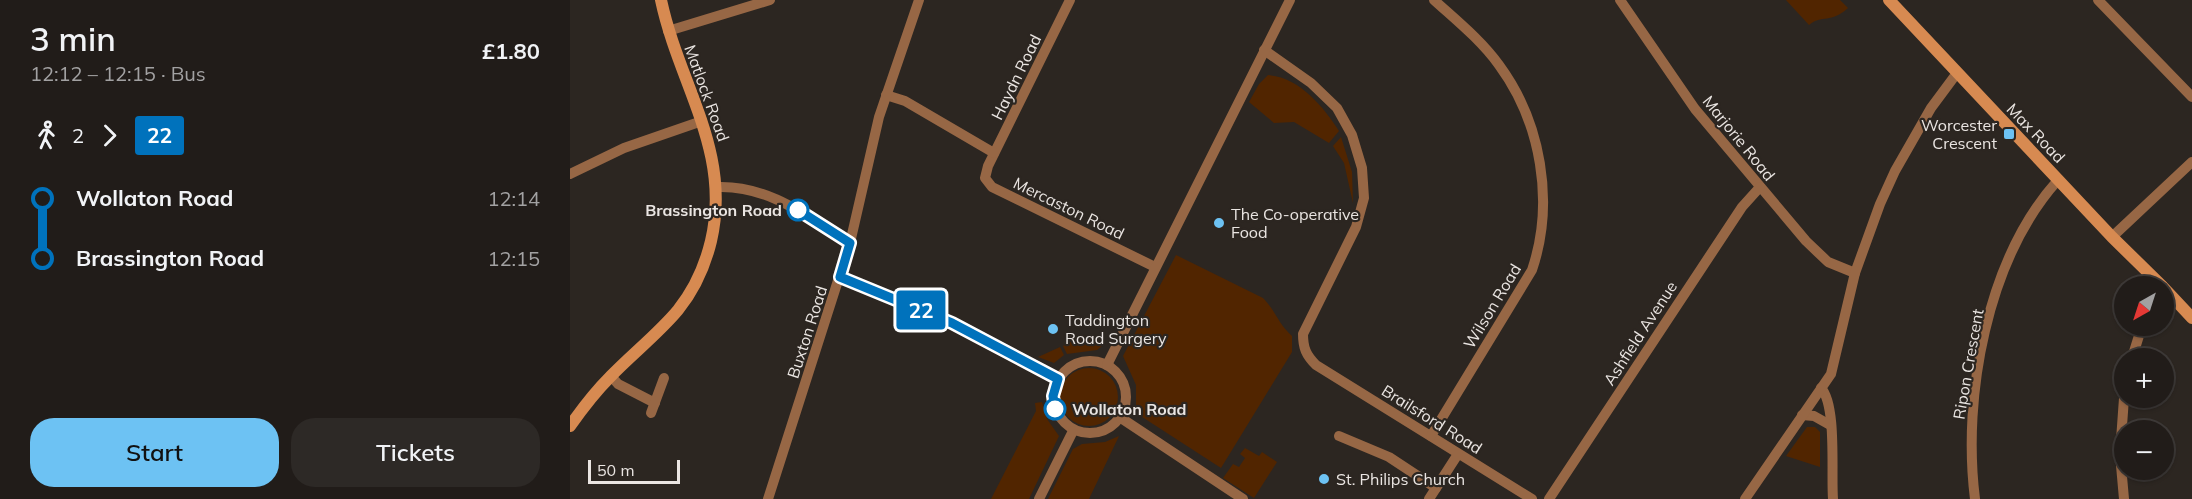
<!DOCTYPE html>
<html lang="en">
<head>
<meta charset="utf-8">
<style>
	body { margin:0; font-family:Mulish,sans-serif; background:#2d2926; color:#f1f3f6; height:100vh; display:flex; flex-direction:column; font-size:22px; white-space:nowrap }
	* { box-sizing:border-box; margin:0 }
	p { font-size:20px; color:#a2a1a2 }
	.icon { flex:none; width:33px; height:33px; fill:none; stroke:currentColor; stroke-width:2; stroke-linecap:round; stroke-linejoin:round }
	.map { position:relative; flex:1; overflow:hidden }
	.sheet { display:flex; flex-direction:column; background:#211c19; width:570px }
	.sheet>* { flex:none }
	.badge { padding:0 12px; border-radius:4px; font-size:21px; line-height:39px }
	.needle { width:39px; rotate:219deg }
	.controls { position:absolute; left:1544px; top:276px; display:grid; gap:12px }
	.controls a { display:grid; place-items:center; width:60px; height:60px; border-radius:50%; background:#211c19; box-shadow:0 2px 4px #0004,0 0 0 2px #3e3a38; font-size:30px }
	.scale { position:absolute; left:18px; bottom:15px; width:92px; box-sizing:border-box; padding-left:6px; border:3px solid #eae5e2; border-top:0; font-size:16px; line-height:21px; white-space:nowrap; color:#eae5e2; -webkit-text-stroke:4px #2c2621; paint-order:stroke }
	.map>.badge { position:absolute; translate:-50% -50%; box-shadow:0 0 0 3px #fff }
	.legs { display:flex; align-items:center; gap:9px; height:66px; padding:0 30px; font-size:20px }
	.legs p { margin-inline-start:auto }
	.overview { display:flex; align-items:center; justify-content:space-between; height:102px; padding:0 30px }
	h1 { font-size:33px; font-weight:600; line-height:45px }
	.button { display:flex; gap:12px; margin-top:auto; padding:12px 30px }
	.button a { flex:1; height:69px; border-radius:24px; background:#6dc2f3; color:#111; font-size:24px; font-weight:600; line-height:69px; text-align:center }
	.button a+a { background:#2d2926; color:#f1f3f6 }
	ul { padding:0 30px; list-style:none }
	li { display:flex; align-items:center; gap:21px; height:60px; font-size:22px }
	li i { display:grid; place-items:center; width:9px; height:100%; margin:0 8px; background:currentColor }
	li i::after { content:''; width:15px; height:15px; margin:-8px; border:4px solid; border-radius:50%; background:#211c19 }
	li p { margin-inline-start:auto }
	li:first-child i { background:linear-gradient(#0000 50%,currentColor 0) }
	li:last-child i { background:linear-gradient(currentColor 50%,#0000 0) }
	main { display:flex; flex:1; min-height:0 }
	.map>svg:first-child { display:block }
	.green { fill:#512500 }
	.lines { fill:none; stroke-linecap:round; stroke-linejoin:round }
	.street { stroke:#976745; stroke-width:10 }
	.secondary { stroke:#d78a51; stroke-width:12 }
	.line-1-casing { stroke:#fff; stroke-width:14 }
	.line-1 { stroke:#0072bc; stroke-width:9 }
	.poi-dot { fill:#6dc2f3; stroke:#2c2621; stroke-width:2 }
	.stop-1-dot { fill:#fff; stroke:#0072bc; stroke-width:3 }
	.labels { text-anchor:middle; stroke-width:4.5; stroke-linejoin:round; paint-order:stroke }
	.street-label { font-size:16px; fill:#eae5e2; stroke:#2c2621 }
	.poi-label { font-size:16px; fill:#eae5e2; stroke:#2c2621; text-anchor:start }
	.stop-label { font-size:16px; font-weight:bold; fill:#eae5e2; stroke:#2c2621; text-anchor:end }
</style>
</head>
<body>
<main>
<section class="sheet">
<div class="overview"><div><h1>3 min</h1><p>12:12 – 12:15 · Bus</p></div><b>£1.80</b></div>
<div class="legs"><svg class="icon" aria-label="walk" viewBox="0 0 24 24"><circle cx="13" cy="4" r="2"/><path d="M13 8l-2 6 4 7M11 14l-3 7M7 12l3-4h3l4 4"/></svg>2<svg class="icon" aria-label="forward" viewBox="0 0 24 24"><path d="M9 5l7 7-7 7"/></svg><b class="badge" style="background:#0072bc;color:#fff">22</b></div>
<ul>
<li><i style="color:#0072bc"></i><b>Wollaton Road</b><p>12:14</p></li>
<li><i style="color:#0072bc"></i><b>Brassington Road</b><p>12:15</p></li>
</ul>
<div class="button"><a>Start</a><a>Tickets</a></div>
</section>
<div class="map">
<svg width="1622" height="499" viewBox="0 0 1622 499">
	<rect width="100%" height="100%" fill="#2c2621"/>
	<g class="green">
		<path d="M1216,0H1270L1278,8C1261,24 1252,14 1239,25Z"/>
		<path d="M698,75C729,77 754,107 769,131L759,143L724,122L704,123L679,102L689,84Z"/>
		<polygon points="771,137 782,172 783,203 774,163 763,146"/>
		<path d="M606,255L693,298C705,310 709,325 722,336V352L651,468L566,413V385L553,356Z"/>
		<polygon points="514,335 533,345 527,350 497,354 493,346"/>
		<polygon points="490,347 494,355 484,363 468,357"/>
		<circle cx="519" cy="397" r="29"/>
		<polygon points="472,402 477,419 489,436 459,499 421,499 466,411 465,403"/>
		<polygon points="1237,427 1245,427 1250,432 1250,467 1216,456"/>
		<polygon points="549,436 519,499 478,499 503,449 512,444 535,442"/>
		<polygon points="675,448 689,456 692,452 707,462 684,498 653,478 663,464 669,467 675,458 670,454"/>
	</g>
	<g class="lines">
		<g class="street">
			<polyline points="500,0 418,166 415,178 422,187 585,267"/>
			<polyline points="1050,0 1125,109 1236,241 1258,262 1285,273"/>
			<polyline points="1528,0 1622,97"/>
			<polyline points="98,31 200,0"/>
			<path d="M694,50L741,83L767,108L782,135L792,168L794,198L786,227L733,334C733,348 736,355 746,365L962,499"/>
			<polyline points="316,95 335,101 424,153"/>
			<polyline points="0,174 54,148 132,121"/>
			<path d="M147,187C199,185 238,217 280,243"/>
			<polyline points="1542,237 1622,162"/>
			<polyline points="270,277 383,323 488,379"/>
			<polyline points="1562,358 1572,326"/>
			<circle cx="520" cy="397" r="36"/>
			<polyline points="537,365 720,0"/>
			<polyline points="41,376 48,384 85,403"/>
			<path d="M1251,388C1267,405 1261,474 1263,499"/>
			<polyline points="81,413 94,378"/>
			<polyline points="1232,415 1244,416 1260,425"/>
			<polyline points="551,418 673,499"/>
			<polyline points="769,436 819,457 866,488"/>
			<path d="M861,436L962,270C985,202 971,122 929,65C911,40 886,20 864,0"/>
			<polyline points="198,499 280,243 309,117 349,0"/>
			<polyline points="469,499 503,431"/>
			<polyline points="859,499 888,454"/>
			<polyline points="979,499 1172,207 1190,187"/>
			<polyline points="1175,499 1261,374 1285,273 1310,204 1325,171 1361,108 1387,73"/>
			<path d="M1405,499C1392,396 1417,259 1488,180"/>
			<polyline points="1554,499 1550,454 1554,398"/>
		</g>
		<g class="secondary">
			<polyline points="1319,0 1542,237 1592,286"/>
			<polyline points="1593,287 1622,318"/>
			<path d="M0,426C12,409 25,392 40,377C62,354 88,334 108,310C124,290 135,266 141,241C162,151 109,85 91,0"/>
		</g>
	</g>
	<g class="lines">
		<defs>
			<polyline id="line-1" points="228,210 280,243 270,277 382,323 488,379 483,396 485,409"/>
		</defs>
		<use href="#line-1" class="line-1-casing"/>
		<use href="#line-1" class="line-1"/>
	</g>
	<g class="poi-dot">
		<rect x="1433" y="128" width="12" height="12" rx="3"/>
		<circle cx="649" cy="223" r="6"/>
		<circle cx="483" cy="329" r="6"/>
		<circle cx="754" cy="479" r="6"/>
	</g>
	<g class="stop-1-dot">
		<circle cx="228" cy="210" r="10"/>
		<circle cx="485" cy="409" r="10"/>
	</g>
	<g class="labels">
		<g class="street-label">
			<text transform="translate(446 77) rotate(-64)" y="6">Haydn Road</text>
			<text transform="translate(137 93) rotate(70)" y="6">Matlock Road</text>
			<text transform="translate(1466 133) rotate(46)" y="6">Max Road</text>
			<text transform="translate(1169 138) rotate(51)" y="6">Marjorie Road</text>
			<text transform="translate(499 208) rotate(26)" y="6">Mercaston Road</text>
			<text transform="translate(922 306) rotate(-59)" y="6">Wilson Road</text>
			<text transform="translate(237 332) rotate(-72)" y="6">Buxton Road</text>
			<text transform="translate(1070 333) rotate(-57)" y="6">Ashfield Avenue</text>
			<text transform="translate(1398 364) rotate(-80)" y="6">Ripon Crescent</text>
			<text transform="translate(862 419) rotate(32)" y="6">Brailsford Road</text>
		</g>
		<g class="poi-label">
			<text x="1427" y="131" text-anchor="end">Worcester<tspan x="1427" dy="18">Crescent</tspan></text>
			<text x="661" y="220">The Co-operative<tspan x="661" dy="18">Food</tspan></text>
			<text x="495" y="326">Taddington<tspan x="495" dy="18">Road Surgery</tspan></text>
			<text x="766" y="485">St. Philips Church</text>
		</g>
		<g class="stop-label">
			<text x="212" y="216">Brassington Road</text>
			<text x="502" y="415" text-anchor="start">Wollaton Road</text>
		</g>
	</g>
</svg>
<div class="controls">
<a><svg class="needle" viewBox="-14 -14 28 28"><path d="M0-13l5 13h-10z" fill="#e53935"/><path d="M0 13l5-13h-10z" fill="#a2a1a2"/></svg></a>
<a>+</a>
<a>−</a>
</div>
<div class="scale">50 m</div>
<b class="badge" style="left:351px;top:310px;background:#0072bc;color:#fff">22</b>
</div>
</main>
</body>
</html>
